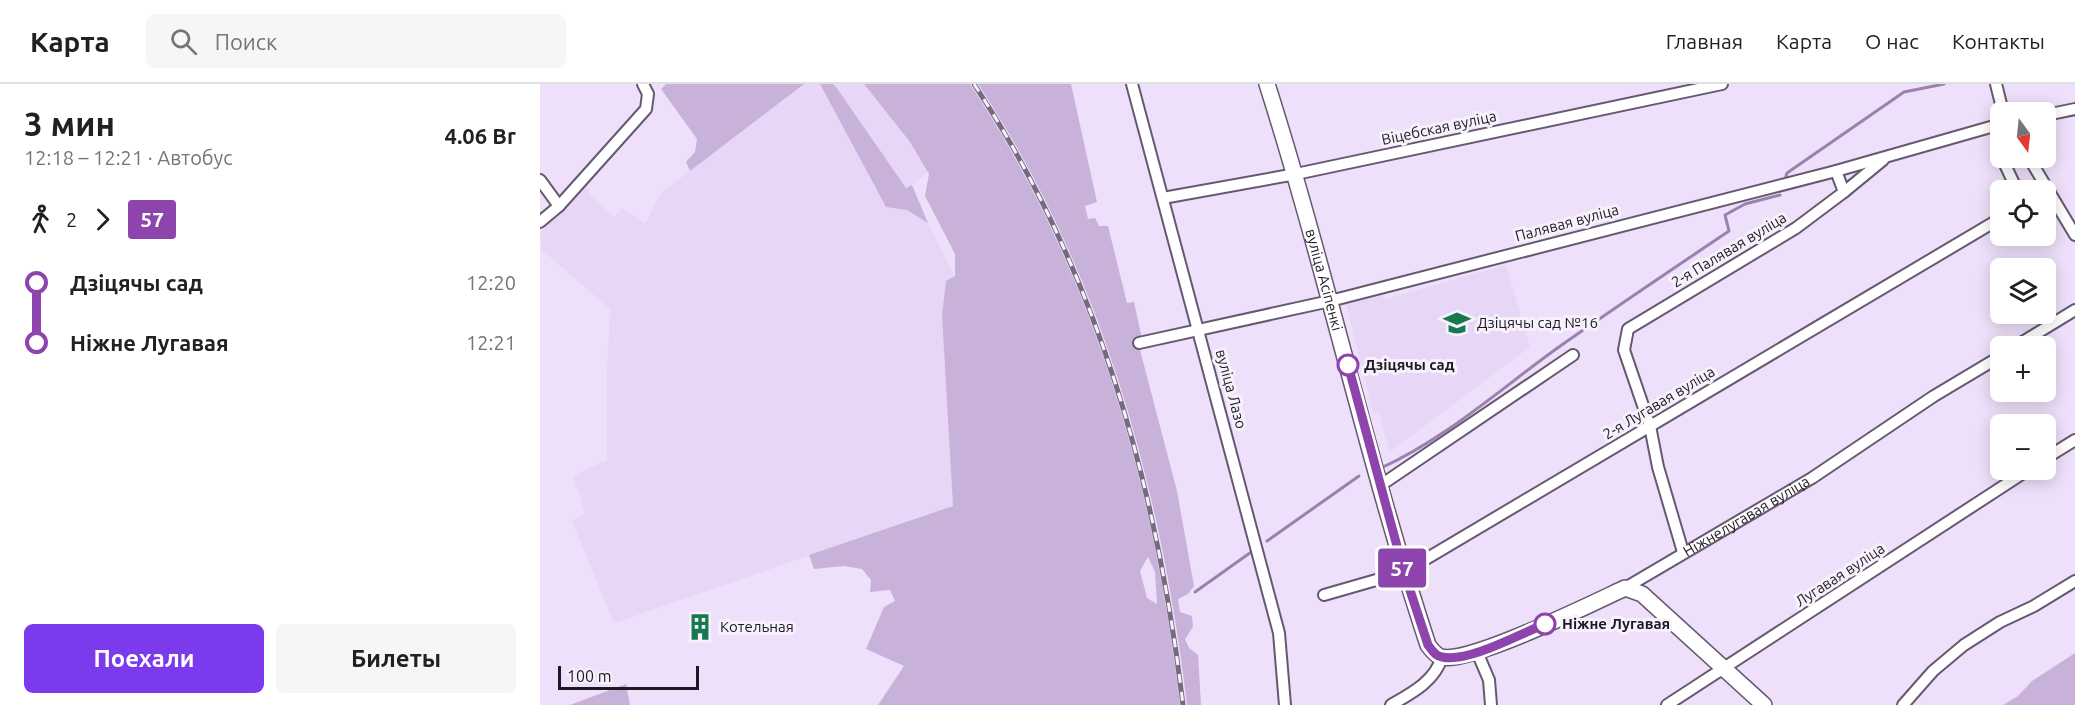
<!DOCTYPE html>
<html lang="ru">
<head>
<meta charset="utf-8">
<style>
	body { margin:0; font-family:Ubuntu,sans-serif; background:#f6f6f6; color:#202124; height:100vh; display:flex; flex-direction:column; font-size:22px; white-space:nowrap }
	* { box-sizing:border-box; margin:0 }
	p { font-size:20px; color:#757577 }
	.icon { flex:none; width:33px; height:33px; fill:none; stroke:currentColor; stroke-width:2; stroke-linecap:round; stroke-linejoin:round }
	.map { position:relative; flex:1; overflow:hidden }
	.drawer { display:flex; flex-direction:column; background:#fff; width:540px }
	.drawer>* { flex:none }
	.badge { padding:0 12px; border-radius:4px; font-size:21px; line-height:39px }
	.needle { width:39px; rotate:165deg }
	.buttons { position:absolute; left:1450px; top:18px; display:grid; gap:12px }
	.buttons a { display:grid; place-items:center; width:66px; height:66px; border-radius:9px; background:#fff; box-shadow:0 3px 15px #0003; font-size:30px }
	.scale { position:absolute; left:18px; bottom:15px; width:141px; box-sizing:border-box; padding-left:6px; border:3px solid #1d1822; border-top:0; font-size:16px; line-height:21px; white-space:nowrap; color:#1d1822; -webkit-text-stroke:4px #f7f1fc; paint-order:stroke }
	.map>.badge { position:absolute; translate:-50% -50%; box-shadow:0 0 0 3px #fff }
	.legs { display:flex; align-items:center; gap:9px; height:66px; padding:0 24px; font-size:20px }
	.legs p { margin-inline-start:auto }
	.overview { display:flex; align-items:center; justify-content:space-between; height:102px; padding:0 24px }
	h1 { font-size:33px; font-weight:600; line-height:45px }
	.cta { display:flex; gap:12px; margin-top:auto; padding:12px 24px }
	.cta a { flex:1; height:69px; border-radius:9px; background:#7c3aed; color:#fff; font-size:24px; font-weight:600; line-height:69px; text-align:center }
	.cta a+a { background:#f6f6f6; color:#202124 }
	ul { padding:0 24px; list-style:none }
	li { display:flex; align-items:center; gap:21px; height:60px; font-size:22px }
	li i { display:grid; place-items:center; width:9px; height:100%; margin:0 8px; background:currentColor }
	li i::after { content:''; width:15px; height:15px; margin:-8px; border:4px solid; border-radius:50%; background:#fff }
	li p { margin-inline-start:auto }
	li:first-child i { background:linear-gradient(#0000 50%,currentColor 0) }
	li:last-child i { background:linear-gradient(currentColor 50%,#0000 0) }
	header { display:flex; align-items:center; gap:36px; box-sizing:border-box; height:84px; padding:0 30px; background:#fff; border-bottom:2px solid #e0e0e0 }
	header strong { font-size:28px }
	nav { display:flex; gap:33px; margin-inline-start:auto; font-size:21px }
	.search { width:420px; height:54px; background:#f6f6f6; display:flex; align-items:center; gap:15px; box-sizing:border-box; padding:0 21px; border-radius:9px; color:#757577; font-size:22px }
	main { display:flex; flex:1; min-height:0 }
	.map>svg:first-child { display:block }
	.built { fill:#e8d6f7 }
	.green { fill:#c8b2da; fill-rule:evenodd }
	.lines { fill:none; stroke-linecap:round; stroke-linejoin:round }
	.stream { stroke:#9b82ae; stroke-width:3 }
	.street-casing { stroke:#65596f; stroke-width:14 }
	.secondary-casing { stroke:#65596f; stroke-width:18 }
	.street { stroke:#fff; stroke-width:10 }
	.secondary { stroke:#fff; stroke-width:15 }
	.rail-casing { stroke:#746b7c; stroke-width:5 }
	.rail { stroke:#f7f1fc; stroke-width:3; stroke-dasharray:9; stroke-linecap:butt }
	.line-1-casing { stroke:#fff; stroke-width:14 }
	.line-1 { stroke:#8e44ad; stroke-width:9 }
	.stop-1-dot { fill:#fff; stroke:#8e44ad; stroke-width:3 }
	.labels { text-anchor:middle; stroke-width:6; stroke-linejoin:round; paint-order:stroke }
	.street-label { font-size:15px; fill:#1d1822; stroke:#f7f1fc }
	.poi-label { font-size:15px; fill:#1d1822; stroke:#f7f1fc; text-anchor:start }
	.stop-label { font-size:15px; font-weight:bold; fill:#1d1822; stroke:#f7f1fc; text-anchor:start }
</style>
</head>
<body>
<header>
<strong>Карта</strong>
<div class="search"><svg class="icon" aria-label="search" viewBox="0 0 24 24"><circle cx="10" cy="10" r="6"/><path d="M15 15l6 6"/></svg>Поиск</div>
<nav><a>Главная</a><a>Карта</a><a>О нас</a><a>Контакты</a></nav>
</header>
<main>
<section class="drawer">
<div class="overview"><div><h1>3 мин</h1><p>12:18 – 12:21 · Автобус</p></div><b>4.06 Br</b></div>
<div class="legs"><svg class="icon" aria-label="walk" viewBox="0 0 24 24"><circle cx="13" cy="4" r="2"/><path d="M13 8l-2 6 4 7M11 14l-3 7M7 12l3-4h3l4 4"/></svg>2<svg class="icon" aria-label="forward" viewBox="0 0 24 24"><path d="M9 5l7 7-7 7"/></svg><b class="badge" style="background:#8e44ad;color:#fff">57</b></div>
<ul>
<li><i style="color:#8e44ad"></i><b>Дзіцячы сад</b><p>12:20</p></li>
<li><i style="color:#8e44ad"></i><b>Ніжне Лугавая</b><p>12:21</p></li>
</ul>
<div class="cta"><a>Поехали</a><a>Билеты</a></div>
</section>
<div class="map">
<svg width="1535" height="621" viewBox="0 0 1535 621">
	<rect width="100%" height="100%" fill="#eee0fa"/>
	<g class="built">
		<polygon points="264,0 280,0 346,123 367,126 388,139 415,193 402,232 413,422 74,539 32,437 45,430 33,392 67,376 67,285 70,225 2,166 0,149 47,99 50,111 74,133 82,124 105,140 121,109"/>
		<polygon points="293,0 324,0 370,58 389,87 367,105"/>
		<polygon points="966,181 990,263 850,368 839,330 834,331 806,220 843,211 845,215"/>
	</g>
	<g class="green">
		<polygon points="126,0 264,0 150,87 146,78 155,68 157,55 121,5"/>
		<polygon points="280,0 293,0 296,3 366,104 372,101 388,139 367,126 346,123"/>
		<path d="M324,0H430C554,187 614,400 640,621H338L364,582L326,565L344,523L355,517L350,506L330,508L331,496L322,485L304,482L274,485L269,471L413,422L402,232L406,197L415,192V170L385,112L389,90L370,58ZM608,473L615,488L617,520L607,514L600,487Z"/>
		<path d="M438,0H531L557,118L545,122L548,135L555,134L559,142H568L587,219L594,218L604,264L600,266L637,407L654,502L648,510L638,515L640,528L652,532L653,543L645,555L649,564L658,571L661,621H647C621,402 561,186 438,0Z"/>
		<polygon points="1535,569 1535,621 1463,621 1478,612 1492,597"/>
		<polygon points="86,600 90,621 30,621"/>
	</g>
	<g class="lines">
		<g class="stream">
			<polyline points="1245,96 1247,89 1364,8 1404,0"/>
			<path d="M839,385C905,355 958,307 1016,265C1073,225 1131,186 1189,147L1185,131L1205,120L1240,111"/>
			<polyline points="727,457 819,392"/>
			<polyline points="655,508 714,466"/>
		</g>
		<defs>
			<g id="street">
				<polyline points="592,0 739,549 745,621"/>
				<polyline points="1456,0 1463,28"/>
				<polyline points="1506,31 1535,25"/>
				<polyline points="1461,47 1461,71"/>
				<polyline points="1462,74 1477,106"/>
				<polyline points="1489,74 1535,151"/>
				<polyline points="0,96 19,122"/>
				<polyline points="1304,108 1343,76"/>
				<polyline points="623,114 756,90 1182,0"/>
				<polyline points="0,138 19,122 106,25 108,10 103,0"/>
				<polyline points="599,259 790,217 1296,87 1461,40"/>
				<polyline points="1476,262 1535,226"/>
				<polyline points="1506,374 1535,356"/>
				<polyline points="841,401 1033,271"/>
				<polyline points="1143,468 1118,383 1110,342 1084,266 1088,245 1256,144 1304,108 1296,87"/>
				<path id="s1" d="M1085,504L1272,394L1394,312L1461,272"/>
				<polyline points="784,511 864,488 1461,134"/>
				<polyline points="937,568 949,596 951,621"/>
				<path d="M851,621C872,609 895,597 902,573"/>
				<polyline points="1127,621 1488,386"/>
				<polyline points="1363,621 1393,587 1424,561 1460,538 1494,522 1535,497"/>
			</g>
			<g id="secondary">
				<path id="s2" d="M727,0C786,185 827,376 888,561C892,566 895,571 901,573C930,580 1053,519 1085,504L1102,510L1224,621"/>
			</g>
		</defs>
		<use href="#street" class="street-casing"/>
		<use href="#secondary" class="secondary-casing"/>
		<use href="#street" class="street"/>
		<use href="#secondary" class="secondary"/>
		<defs>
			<path id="rail" d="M434,0C557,186 617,401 643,621"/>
		</defs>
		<use href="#rail" class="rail-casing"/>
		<use href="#rail" class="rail"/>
	</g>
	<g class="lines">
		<defs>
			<path id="line-1" d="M808,281L864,488L888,561C892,566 895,572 902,573C928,579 980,550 1005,540"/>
		</defs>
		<use href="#line-1" class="line-1-casing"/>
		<use href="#line-1" class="line-1"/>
	</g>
	<defs>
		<symbol id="school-bare" viewBox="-9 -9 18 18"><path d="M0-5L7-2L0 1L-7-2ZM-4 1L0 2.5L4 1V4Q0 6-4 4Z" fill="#177950" stroke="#f7f1fc" stroke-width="2.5" paint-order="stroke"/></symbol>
		<symbol id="building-bare" viewBox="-9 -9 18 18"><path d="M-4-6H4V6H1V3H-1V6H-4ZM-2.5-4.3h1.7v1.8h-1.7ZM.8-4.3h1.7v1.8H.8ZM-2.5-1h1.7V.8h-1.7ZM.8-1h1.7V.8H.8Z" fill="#177950" stroke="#f7f1fc" stroke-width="2.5" paint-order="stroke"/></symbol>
	</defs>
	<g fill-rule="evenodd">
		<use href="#school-bare" x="898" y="220" width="38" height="38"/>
		<use href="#building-bare" x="141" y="524" width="38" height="38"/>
	</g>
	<g class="stop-1-dot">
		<circle cx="808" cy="281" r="10"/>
		<circle cx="1005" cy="540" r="10"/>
	</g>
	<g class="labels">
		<g class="street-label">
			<text transform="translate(899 44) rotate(-12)" y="5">Віцебская вуліца</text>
			<text transform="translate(1027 139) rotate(-15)" y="5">Палявая вуліца</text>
			<text transform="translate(1189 166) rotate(-31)" y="5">2-я Палявая вуліца</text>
			<text dy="5" stroke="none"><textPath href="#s2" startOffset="204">вуліца Асіпенкі</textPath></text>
			<text transform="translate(691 305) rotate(75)" y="5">вуліца Лазо</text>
			<text transform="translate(1119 319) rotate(-31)" y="5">2-я Лугавая вуліца</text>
			<text dy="5" stroke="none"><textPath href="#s1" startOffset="141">Ніжнелугавая вуліца</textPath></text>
			<text transform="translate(1300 491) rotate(-33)" y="5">Лугавая вуліца</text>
		</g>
		<g class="poi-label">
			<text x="937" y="244">Дзіцячы сад №16</text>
			<text x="180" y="548">Котельная</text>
		</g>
		<g class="stop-label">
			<text x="824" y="286">Дзіцячы сад</text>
			<text x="1022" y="545">Ніжне Лугавая</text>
		</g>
	</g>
</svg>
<div class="buttons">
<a><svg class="needle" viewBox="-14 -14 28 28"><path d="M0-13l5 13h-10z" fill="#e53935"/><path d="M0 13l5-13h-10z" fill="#757577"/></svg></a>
<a><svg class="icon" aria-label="locate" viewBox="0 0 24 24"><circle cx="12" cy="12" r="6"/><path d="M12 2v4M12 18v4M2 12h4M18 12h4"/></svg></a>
<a><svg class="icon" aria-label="layers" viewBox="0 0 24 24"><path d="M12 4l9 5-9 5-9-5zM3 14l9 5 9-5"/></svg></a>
<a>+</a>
<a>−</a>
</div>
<div class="scale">100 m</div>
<b class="badge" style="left:862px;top:484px;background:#8e44ad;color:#fff">57</b>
</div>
</main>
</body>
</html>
